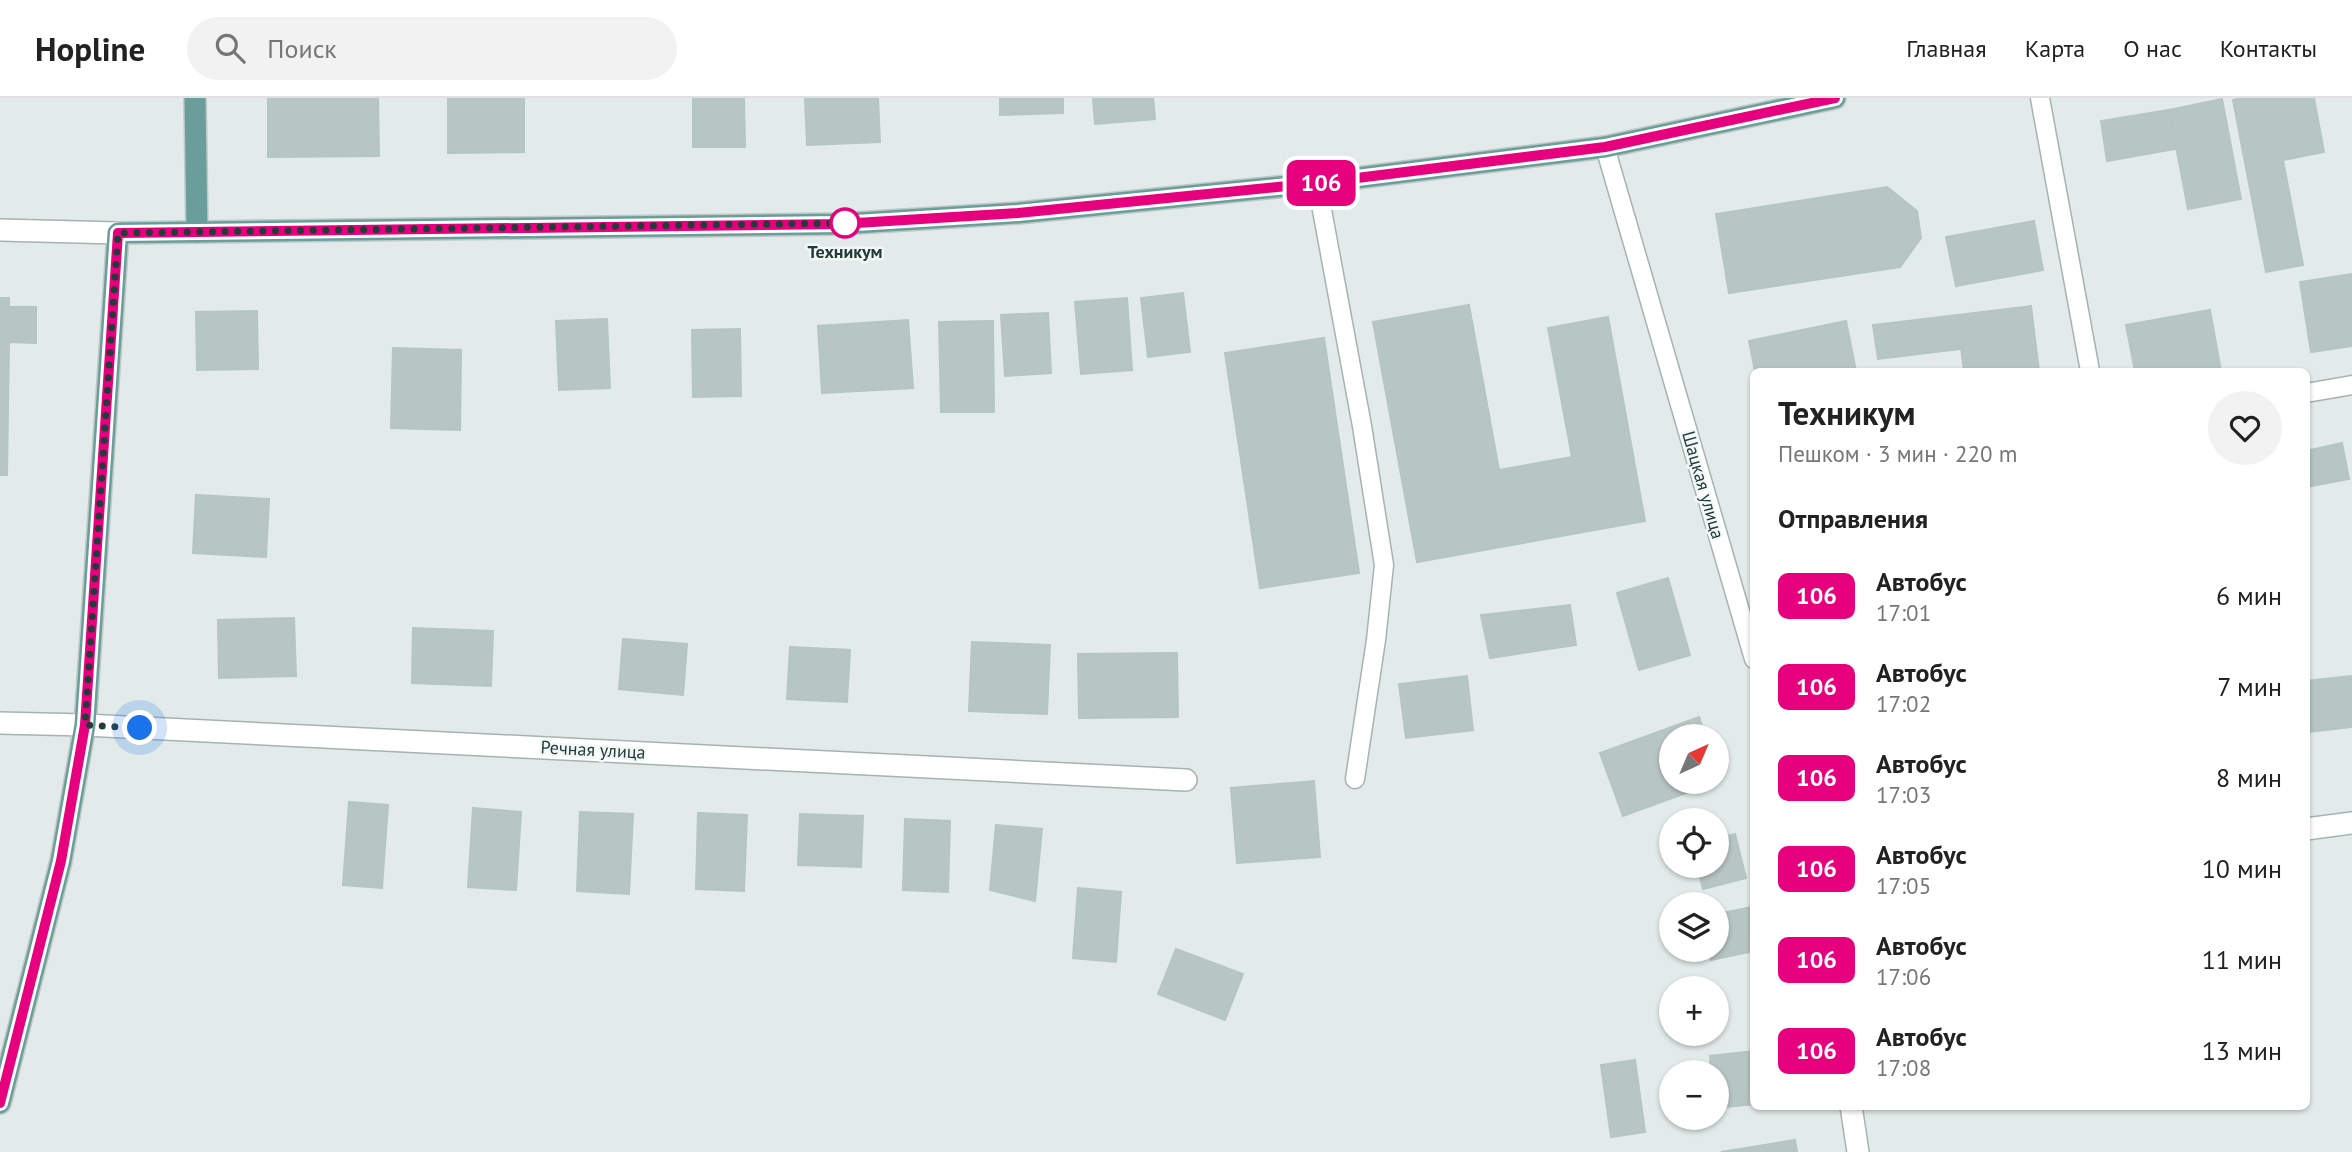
<!DOCTYPE html>
<html lang="ru">
<head>
<meta charset="utf-8">
<style>
	body { margin:0; font-family:"PT Sans",sans-serif; background:#f2f2f2; color:#222; height:100vh; display:flex; flex-direction:column; font-size:26px; white-space:nowrap }
	* { box-sizing:border-box; margin:0 }
	p { font-size:23px; color:#767676 }
	.icon { flex:none; width:38px; height:38px; fill:none; stroke:currentColor; stroke-width:2; stroke-linecap:round; stroke-linejoin:round }
	.map { position:relative; flex:1; overflow:hidden }
	.panel { position:absolute; left:1750px; top:270px; width:560px; height:742px; display:flex; flex-direction:column; background:#fff; border-radius:10px; box-shadow:0 2px 5px #0004 }
	.panel>* { flex:none }
	.badge { padding:0 14px; border-radius:10px; font-size:24px; line-height:46px }
	.needle { width:46px; rotate:44deg }
	.controls { position:absolute; left:1659px; top:626px; display:grid; gap:14px }
	.controls a { display:grid; place-items:center; width:70px; height:70px; border-radius:50%; background:#fff; box-shadow:0 2px 5px #0004; font-size:35px }
	.you { position:absolute; width:35px; height:35px; margin:-18px; border:5px solid #fff; border-radius:50%; background:#1a73e8; box-shadow:0 0 0 10px #1a73e833 }
	.map>.badge { position:absolute; translate:-50% -50%; box-shadow:0 0 0 4px #fff }
	h2 { padding:0 28px; font-size:26px; line-height:63px }
	.round { display:grid; place-items:center; flex:none; width:74px; height:74px; border-radius:37px; background:#f2f2f2 }
	.summary { display:flex; align-items:center; justify-content:space-between; height:119px; padding:0 28px }
	h1 { font-size:33px; font-weight:700; line-height:52px }
	ul { padding:0; list-style:none }
	li { display:flex; align-items:center; gap:21px; height:91px; padding:0 28px }
	li div { flex:1 }
	li b { display:block; font-size:26px }
	li em { font-style:normal }
	li .badge { min-width:77px; font-weight:700; text-align:center }
	header { display:flex; align-items:center; gap:42px; box-sizing:border-box; height:98px; padding:0 35px; background:#fff; border-bottom:2px solid #e0e0e0 }
	header strong { font-size:33px }
	nav { display:flex; gap:38px; margin-inline-start:auto; font-size:24px }
	.search { width:490px; height:63px; background:#f2f2f2; display:flex; align-items:center; gap:18px; box-sizing:border-box; padding:0 24px; border-radius:38px; color:#767676; font-size:26px }
	.map>svg:first-child { display:block }
	.building { fill:#b7c6c2; stroke:#b5c5c1; stroke-width:2 }
	.lines { fill:none; stroke-linecap:round; stroke-linejoin:round }
	.lane-casing { stroke:#a5b3b1; stroke-width:21 }
	.street-casing { stroke:#a5b3b1; stroke-width:24 }
	.secondary-casing { stroke:#a1b6b2; stroke-width:24 }
	.primary-casing { stroke:#c1c8c8; stroke-width:24 }
	.lane { stroke:#fff; stroke-width:18 }
	.street { stroke:#fff; stroke-width:21 }
	.secondary { stroke:#fff; stroke-width:21 }
	.primary { stroke:#699e9a; stroke-width:21 }
	.line-casing { stroke:#fff; stroke-width:16 }
	.line { stroke:#e6007e; stroke-width:10 }
	.walk { stroke:#233b39; stroke-width:7; stroke-dasharray:0 12.6 }
	.stop-dot { fill:#fff; stroke:#e6007e; stroke-width:3.5 }
	.labels { text-anchor:middle; stroke-width:5; stroke-linejoin:round; paint-order:stroke }
	.stop-label { font-size:18px; font-weight:bold; fill:#233b39; stroke:#f2f8f6 }
	.street-label { font-size:18px; fill:#233b39; stroke:#f2f8f6 }
</style>
</head>
<body>
<header>
<strong>Hopline</strong>
<div class="search"><svg class="icon" aria-label="search" viewBox="0 0 24 24"><circle cx="10" cy="10" r="6"/><path d="M15 15l6 6"/></svg>Поиск</div>
<nav><a>Главная</a><a>Карта</a><a>О нас</a><a>Контакты</a></nav>
</header>
<div class="map">
<svg width="2352" height="1054" viewBox="0 0 2352 1054">
	<rect width="100%" height="100%" fill="#e2ebe9"/>
	<g class="building">
		<polygon points="268,0 378,0 379,58 268,59"/>
		<polygon points="448,0 524,0 524,54 448,55"/>
		<polygon points="693,0 744,0 745,49 693,49"/>
		<polygon points="805,0 878,0 880,44 807,47"/>
		<polygon points="1000,0 1063,0 1063,15 1000,17"/>
		<polygon points="1093,0 1153,0 1155,21 1095,26"/>
		<polygon points="2242,0 2314,0 2324,54 2283,62 2303,167 2266,174 2233,2"/>
		<polygon points="2222,1 2241,101 2188,111 2169,12"/>
		<polygon points="2169,12 2175,51 2107,63 2101,23"/>
		<polygon points="1887,89 1917,113 1921,140 1900,169 1729,195 1716,116"/>
		<polygon points="2034,123 2043,172 1956,188 1946,139"/>
		<polygon points="2352,176 2352,248 2311,254 2300,184"/>
		<polygon points="1183,195 1190,254 1148,259 1141,200"/>
		<polygon points="0,200 9,200 9,209 36,209 36,245 9,244 7,377 0,377"/>
		<polygon points="1127,200 1132,272 1081,276 1075,204"/>
		<polygon points="1469,207 1499,372 1572,359 1548,230 1608,219 1645,423 1417,464 1373,224"/>
		<polygon points="2031,208 2039,273 1964,273 1957,217"/>
		<polygon points="2210,212 2221,273 2135,273 2126,227"/>
		<polygon points="257,213 258,271 197,272 196,214"/>
		<polygon points="1048,215 1051,275 1005,278 1001,217"/>
		<polygon points="1957,217 1961,251 1878,261 1873,227"/>
		<polygon points="607,221 610,290 559,292 556,223"/>
		<polygon points="908,222 913,290 822,295 818,228"/>
		<polygon points="993,223 994,314 941,314 939,224"/>
		<polygon points="1846,223 1856,273 1755,273 1749,243"/>
		<polygon points="740,231 741,298 693,299 692,232"/>
		<polygon points="1324,240 1359,475 1260,490 1225,255"/>
		<polygon points="393,250 461,252 460,332 391,330"/>
		<polygon points="2342,345 2349,381 2306,389 2306,353"/>
		<polygon points="196,397 269,401 266,459 193,455"/>
		<polygon points="1668,480 1690,557 1639,572 1617,495"/>
		<polygon points="1570,507 1576,547 1490,560 1481,517"/>
		<polygon points="294,520 296,578 219,580 218,522"/>
		<polygon points="413,530 493,533 491,588 412,585"/>
		<polygon points="623,541 687,546 683,597 619,591"/>
		<polygon points="972,544 1050,547 1047,616 969,613"/>
		<polygon points="790,549 850,552 847,604 787,601"/>
		<polygon points="1177,555 1178,619 1079,620 1078,556"/>
		<polygon points="1467,578 1473,632 1406,640 1399,586"/>
		<polygon points="2352,578 2352,629 2309,634 2306,583"/>
		<polygon points="1699,619 1706,639 1671,639 1671,684 1716,684 1623,718 1600,655"/>
		<polygon points="1314,683 1320,759 1237,765 1231,690"/>
		<polygon points="349,704 388,707 382,790 343,787"/>
		<polygon points="473,710 521,714 516,792 468,789"/>
		<polygon points="580,714 633,716 629,796 577,793"/>
		<polygon points="698,715 747,717 744,793 696,791"/>
		<polygon points="800,716 863,718 861,769 798,767"/>
		<polygon points="905,721 950,723 948,794 903,792"/>
		<polygon points="996,727 1042,731 1035,803 990,792"/>
		<polygon points="1735,736 1746,780 1703,791 1697,768 1717,768 1717,741"/>
		<polygon points="1078,790 1121,794 1116,864 1073,860"/>
		<polygon points="1752,809 1754,853 1711,862 1709,852 1717,852 1717,816"/>
		<polygon points="1176,851 1243,876 1225,922 1158,896"/>
		<polygon points="1754,953 1754,1006 1717,1010 1717,975 1711,975 1710,958"/>
		<polygon points="1635,962 1645,1034 1611,1039 1601,967"/>
		<polygon points="1795,1042 1797,1054 1721,1054"/>
	</g>
	<g class="lines">
		<defs>
			<g id="lane">
				<polyline points="2040,0 2090,273"/>
				<polyline points="1605,49 1754,561"/>
				<polyline points="1317,85 1362,328 1384,467 1376,542 1355,681"/>
				<polyline points="2306,295 2352,287"/>
			</g>
			<g id="street">
				<polyline points="0,132 118,135"/>
				<polyline points="0,625 85,627 1186,682"/>
			</g>
			<g id="secondary">
				<polyline points="2306,731 2352,725"/>
				<polyline points="1851,1008 1858,1054"/>
			</g>
			<g id="primary">
				<polyline points="195,0 197,134"/>
				<polyline points="0,1005 61,763 85,627 118,135 840,126 1018,115 1317,85 1605,49 1835,0"/>
			</g>
		</defs>
		<use href="#lane" class="lane-casing"/>
		<use href="#street" class="street-casing"/>
		<use href="#secondary" class="secondary-casing"/>
		<use href="#primary" class="primary-casing"/>
		<use href="#lane" class="lane"/>
		<use href="#street" class="street"/>
		<use href="#secondary" class="secondary"/>
		<use href="#primary" class="primary"/>
	</g>
	<g class="lines">
		<defs>
			<polyline id="line" points="0,1005 61,763 85,627 118,135 840,126 1018,115 1317,85 1605,49 1835,0"/>
		</defs>
		<use href="#line" class="line-casing"/>
		<use href="#line" class="line"/>
		<polyline class="walk" points="140,630 85,627 118,135 845,125"/>
	</g>
	<circle class="stop-dot" cx="845" cy="125" r="14"/>
	<g class="labels">
		<g class="stop-label">
			<text x="845" y="160">Техникум</text>
		</g>
		<g class="street-label">
			<text transform="translate(1703 387) rotate(74)" y="6">Шацкая улица</text>
			<text transform="translate(593 652) rotate(3)" y="6">Речная улица</text>
		</g>
	</g>
</svg>
<div class="controls">
<a><svg class="needle" viewBox="-14 -14 28 28"><path d="M0-13l5 13h-10z" fill="#e53935"/><path d="M0 13l5-13h-10z" fill="#767676"/></svg></a>
<a><svg class="icon" aria-label="locate" viewBox="0 0 24 24"><circle cx="12" cy="12" r="6"/><path d="M12 2v4M12 18v4M2 12h4M18 12h4"/></svg></a>
<a><svg class="icon" aria-label="layers" viewBox="0 0 24 24"><path d="M12 4l9 5-9 5-9-5zM3 14l9 5 9-5"/></svg></a>
<a>+</a>
<a>−</a>
</div>
<div class="you" style="left:140px;top:630px"></div>
<b class="badge" style="left:1321px;top:85px;background:#e6007e;color:#fff">106</b>
<section class="panel">
<div class="summary"><div><h1>Техникум</h1><p>Пешком · 3 мин · 220 m</p></div><a class="round"><svg class="icon" aria-label="heart" viewBox="0 0 24 24"><path d="M12 20l-8-8c-3-5 5-10 8-4 3-6 11-1 8 4z"/></svg></a></div>
<h2>Отправления</h2>
<ul>
<li><span class="badge" style="background:#e6007e;color:#fff">106</span><div><b>Автобус</b><p>17:01</p></div><em>6 мин</em></li>
<li><span class="badge" style="background:#e6007e;color:#fff">106</span><div><b>Автобус</b><p>17:02</p></div><em>7 мин</em></li>
<li><span class="badge" style="background:#e6007e;color:#fff">106</span><div><b>Автобус</b><p>17:03</p></div><em>8 мин</em></li>
<li><span class="badge" style="background:#e6007e;color:#fff">106</span><div><b>Автобус</b><p>17:05</p></div><em>10 мин</em></li>
<li><span class="badge" style="background:#e6007e;color:#fff">106</span><div><b>Автобус</b><p>17:06</p></div><em>11 мин</em></li>
<li><span class="badge" style="background:#e6007e;color:#fff">106</span><div><b>Автобус</b><p>17:08</p></div><em>13 мин</em></li>
</ul>
</section>
</div>
</body>
</html>
